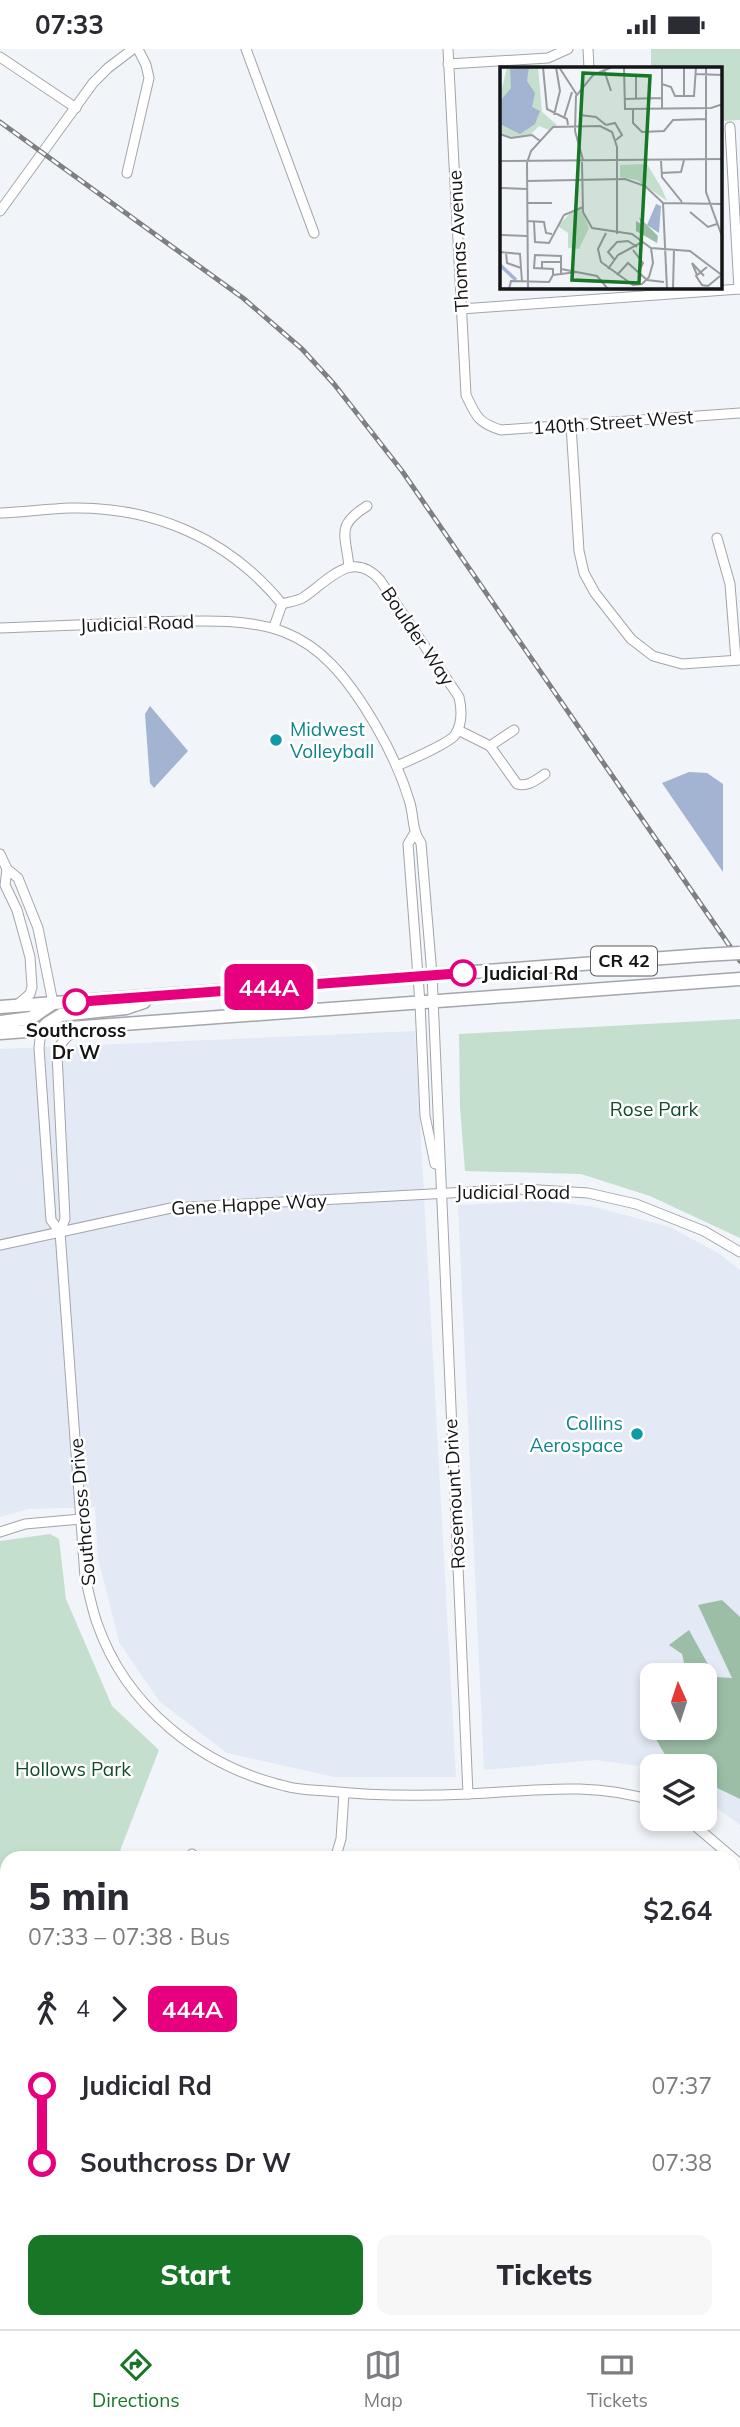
<!DOCTYPE html>
<html lang="en">
<head>
<meta charset="utf-8">
<style>
	body { margin:0; font-family:Mulish,sans-serif; background:#f7f7f7; color:#2b2b33; height:100vh; display:flex; flex-direction:column; font-size:26px; white-space:nowrap }
	* { box-sizing:border-box; margin:0 }
	p { font-size:23px; color:#7c7c81 }
	.icon { flex:none; width:38px; height:38px; fill:none; stroke:currentColor; stroke-width:2; stroke-linecap:round; stroke-linejoin:round }
	.map { position:relative; flex:1; overflow:hidden }
	.drawer { position:absolute; left:0px; top:1802px; width:740px; height:478px; display:flex; flex-direction:column; background:#fff; border-radius:21px 21px 0 0; box-shadow:0 4px 10px #0003 }
	.drawer>* { flex:none }
	.badge { padding:0 14px; border-radius:10px; font-size:24px; line-height:46px }
	.needle { width:46px; rotate:357deg }
	.fabs { position:absolute; left:640px; top:1614px; display:grid; gap:14px }
	.fabs a { display:grid; place-items:center; width:77px; height:77px; border-radius:14px; background:#fff; box-shadow:0 4px 10px #0003; font-size:35px }
	.map>.badge { position:absolute; translate:-50% -50%; box-shadow:0 0 0 4px #fff }
	.legs { display:flex; align-items:center; gap:10px; height:77px; padding:0 28px; font-size:23px }
	.legs p { margin-inline-start:auto }
	.summary { display:flex; align-items:center; justify-content:space-between; height:119px; padding:0 28px }
	h1 { font-size:38px; font-weight:800; line-height:52px }
	.action { display:flex; gap:14px; margin-top:auto; padding:14px 28px }
	.action a { flex:1; height:80px; border-radius:14px; background:#187727; color:#fff; font-size:28px; font-weight:800; line-height:80px; text-align:center }
	.action a+a { background:#f7f7f7; color:#2b2b33 }
	ul { padding:0 28px; list-style:none }
	li { display:flex; align-items:center; gap:24px; height:77px; font-size:26px }
	li i { display:grid; place-items:center; width:10px; height:100%; margin:0 9px; background:currentColor }
	li i::after { content:''; width:18px; height:18px; margin:-9px; border:5px solid; border-radius:50%; background:#fff }
	li p { margin-inline-start:auto }
	li:first-child i { background:linear-gradient(#0000 50%,currentColor 0) }
	li:last-child i { background:linear-gradient(currentColor 50%,#0000 0) }
	.status { display:flex; justify-content:space-between; align-items:center; height:49px; padding:0 35px; background:#fff; direction:ltr }
	.status svg { height:19px; fill:currentColor }
	.tabs { display:flex; justify-content:space-around; align-items:center; height:98px; border-top:2px solid #e1e1e2; background:#fff; font-size:19px; color:#7c7c81 }
	.tabs a { display:grid; justify-items:center; gap:4px }
	.tabs .current { color:#187727 }
	.map>svg:first-child { display:block }
	.built { fill:#e4e9f6; fill-rule:evenodd }
	.green { fill:#c4dfcd }
	.forest { fill:#9cbea7 }
	.water { fill:#a3b4d3 }
	.lines { fill:none; stroke-linecap:round; stroke-linejoin:round }
	.minor-casing { stroke:#a3a5aa; stroke-width:11 }
	.highway-casing { stroke:#a3a5aa; stroke-width:15 }
	.minor { stroke:#fff; stroke-width:9 }
	.highway { stroke:#fff; stroke-width:12 }
	.rail-casing { stroke:#7d7f82; stroke-width:5 }
	.rail { stroke:#fff; stroke-width:2.5; stroke-dasharray:8; stroke-linecap:butt }
	.highway-bridge-casing { stroke:#a3a5aa; stroke-width:15; stroke-linecap:butt }
	.highway-bridge { stroke:#fff; stroke-width:12 }
	.line-1-casing { stroke:#fff; stroke-width:16 }
	.line-1 { stroke:#e6007e; stroke-width:10 }
	.culture-dot { fill:#0f9aa8; stroke:#fff; stroke-width:2.5 }
	.stop-1-dot { fill:#fff; stroke:#e6007e; stroke-width:3.5 }
	.labels { text-anchor:middle; stroke-width:5; stroke-linejoin:round; paint-order:stroke }
	.shield { fill:#fff; stroke:#5a5b5d; stroke-width:2 }
	.shield-label { font-size:18px; font-weight:bold; fill:#141517 }
	.street-label { font-size:19px; fill:#141517; stroke:#fff }
	.culture-label { font-size:19px; fill:#0d838f; stroke:#fff; text-anchor:start }
	.stop-label { font-size:19px; font-weight:bold; fill:#141517; stroke:#fff; text-anchor:start }
	.park-label { font-size:19px; fill:#114a2c; stroke:#fff }
	.inset-river { fill:none; stroke:#a3b4d3; stroke-width:3.5 }
	.inset-road { fill:none; stroke:#999b9f; stroke-width:2 }
	.view { fill:#187727; fill-opacity:0.15; stroke:#187727; stroke-width:3.5 }
	.inset-edge { fill:none; stroke:#141517; stroke-width:3.5 }
</style>
</head>
<body>
<div class="status"><b>07:33</b><svg viewBox="0 0 49 12"><path d="M0 12V9h3v3zM5 12V6h3v6zM10 12V3h3v9zM15 12V0h3v12zM26 1h20v11H26zM47 4h2v5h-2z"/></svg></div>
<div class="map">
<svg width="740" height="2280" viewBox="0 0 740 2280">
	<rect width="100%" height="100%" fill="#f1f4f9"/>
	<g class="built">
		<polygon points="415,982 456,1728 335,1728 227,1704 159,1652 119,1593 98,1509 95,1458 28,1460 0,1468 0,1000"/>
		<path d="M541,1152L591,1157L670,1178L720,1205L740,1221V1776L705,1750V1717H653V1719L596,1711L484,1721L458,1156ZM653,1626H705V1678H653Z"/>
	</g>
	<g class="green">
		<polygon points="651,0 740,0 740,71 721,72 721,19 651,19"/>
		<polygon points="740,970 740,1189 650,1147 581,1125 465,1122 460,1058 459,985"/>
		<polygon points="50,1485 59,1490 66,1550 112,1657 159,1701 121,1799 119,1809 7,1810 7,1940 0,1939 0,1492"/>
	</g>
	<path class="forest" d="M722,1551L740,1568V1750L705,1733V1717C666,1717 670,1714 651,1681L653,1678H705V1626H687L682,1605L669,1596L689,1581L715,1628L732,1629L698,1556Z"/>
	<g class="water">
		<polygon points="150,657 188,702 154,739 150,734 145,665"/>
		<polygon points="689,723 707,724 723,735 723,823 662,734"/>
	</g>
	<g class="lines">
		<defs>
			<g id="minor">
				<polyline points="246,0 314,184"/>
				<path d="M448,0L466,346C476,367 478,374 501,381L740,364"/>
				<polyline points="588,0 589,19"/>
				<polyline points="0,8 76,59"/>
				<polyline points="448,15 548,9 568,0"/>
				<polyline points="730,78 739,240"/>
				<polyline points="127,124 149,29 146,16 138,0"/>
				<polyline points="0,162 93,34 108,19 133,0"/>
				<polyline points="461,260 740,240"/>
				<polyline points="571,376 579,502 584,524 595,544 631,590 653,607 682,615 740,611"/>
				<path d="M0,464C23,463 47,460 70,459C154,457 229,490 282,555L274,578"/>
				<polyline points="717,489 730,535 736,611"/>
				<path d="M349,518C346,485 335,477 367,457"/>
				<path d="M282,555C289,553 298,552 304,548C329,531 352,500 380,531L459,648C462,661 463,674 455,686C450,694 408,712 397,717"/>
				<path d="M0,579C51,577 103,575 154,573C269,569 314,570 376,677C390,701 402,727 410,754C414,769 412,782 421,794L432,926L468,1745"/>
				<path d="M458,681L490,697L517,735C528,738 536,731 545,725"/>
				<polyline points="490,697 514,681"/>
				<polyline points="414,785 408,795 420,954 425,1067 435,1115"/>
				<polyline points="0,805 7,820 18,829 38,879 53,954"/>
				<polyline points="7,820 5,836 17,861 30,908 32,938 30,945 16,957"/>
				<path d="M78,979C68,987 60,992 57,1005L65,1170L60,1183L85,1528C89,1544 92,1560 97,1574C126,1658 201,1717 285,1737C298,1741 313,1741 327,1742C374,1747 422,1747 469,1745C531,1742 593,1732 653,1752"/>
				<polyline points="41,981 39,999 51,1171 60,1183"/>
				<polyline points="0,1196 171,1159 523,1140 588,1144 636,1155 704,1182 740,1203"/>
				<polyline points="0,1483 25,1475 81,1470"/>
				<polyline points="686,1769 740,1815"/>
				<polyline points="192,1805 198,1810"/>
				<polyline points="335,1810 341,1790 344,1744"/>
				<polyline points="733,1838 740,1830"/>
				<polyline points="733,2011 740,2018"/>
				<polyline points="733,2148 740,2141"/>
				<polyline points="0,2161 7,2160"/>
				<polyline points="733,2173 740,2179"/>
				<polyline points="0,2234 7,2234"/>
				<polyline points="321,2273 328,2280"/>
				<polyline points="635,2273 643,2280"/>
			</g>
			<g id="highway">
				<polyline points="0,958 704,906"/>
				<polyline points="0,973 31,969 53,954"/>
				<polyline points="41,981 48,974 61,966 126,959 144,953"/>
				<polyline points="0,984 740,930"/>
			</g>
		</defs>
		<use href="#minor" class="minor-casing"/>
		<use href="#highway" class="highway-casing"/>
		<use href="#minor" class="minor"/>
		<use href="#highway" class="highway"/>
		<defs>
			<polyline id="rail" points="0,73 243,249 302,300 334,335 402,422 740,912"/>
		</defs>
		<use href="#rail" class="rail-casing"/>
		<use href="#rail" class="rail"/>
		<defs>
			<polyline id="highway-bridge" points="704,906 740,904"/>
		</defs>
		<use href="#highway-bridge" class="highway-bridge-casing"/>
		<use href="#highway-bridge" class="highway-bridge"/>
	</g>
	<g class="lines">
		<defs>
			<polyline id="line-1" points="76,953 463,924"/>
		</defs>
		<use href="#line-1" class="line-1-casing"/>
		<use href="#line-1" class="line-1"/>
	</g>
	<g class="culture-dot">
		<circle cx="276" cy="691" r="7"/>
		<circle cx="637" cy="1385" r="7"/>
	</g>
	<g class="stop-1-dot">
		<circle cx="463" cy="924" r="12"/>
		<circle cx="76" cy="953" r="12"/>
	</g>
	<g class="labels">
		<rect class="shield" x="591" y="897.5" width="66" height="29" rx="5"/>
		<g class="shield-label">
			<text x="624" y="918">CR 42</text>
		</g>
		<g class="street-label">
			<text transform="translate(458 192) rotate(-93)" y="7">Thomas Avenue</text>
			<text transform="translate(613 373) rotate(-4)" y="7">140th Street West</text>
			<text transform="translate(137 574) rotate(-2)" y="7">Judicial Road</text>
			<text transform="translate(418 587) rotate(56)" y="7">Boulder Way</text>
			<text x="513" y="1150">Judicial Road</text>
			<text transform="translate(249 1155) rotate(-3)" y="7">Gene Happe Way</text>
			<text transform="translate(454 1445) rotate(-93)" y="7">Rosemount Drive</text>
			<text transform="translate(82 1463) rotate(-95)" y="7">Southcross Drive</text>
		</g>
		<g class="culture-label">
			<text x="290" y="687">Midwest<tspan x="290" dy="22">Volleyball</tspan></text>
			<text x="623" y="1381" text-anchor="end">Collins<tspan x="623" dy="22">Aerospace</tspan></text>
		</g>
		<g class="stop-label">
			<text x="482" y="931">Judicial Rd</text>
			<text x="76" y="988" text-anchor="middle">Southcross<tspan x="76" dy="22">Dr W</tspan></text>
		</g>
		<g class="park-label">
			<text x="654" y="1067">Rose Park</text>
			<text x="73" y="1727">Hollows Park</text>
		</g>
	</g>
	<g transform="translate(500 18)">
		<rect width="222" height="222" fill="#f1f4f9"/>
		<path d="M7,0H38L42,45L57,58L49,63L39,59L30,68L14,71L0,66V30ZM147,97L162,122L167,134L137,113L120,110V98ZM75,141H81L89,161L79,182L68,181V166L58,159Z" fill="#c4dfcd"/>
		<path d="M139,150L158,169L157,176L136,164V154L141,157Z" fill="#9cbea7"/>
		<path d="M10,0H29L27,14L35,26L32,40L40,44L35,57L20,67L0,57V34L11,21ZM156,137L161,139L159,166L147,158Z" fill="#a3b4d3"/>
		<path class="inset-river" d="M0,198L16,213"/>
		<path class="inset-road" d="M43,0L47,42L67,52L68,58M59,0L77,28M124,0L125,42L211,41L223,37M184,0V30M206,0V125L223,172M104,3L111,24M195,7L223,8M136,8V31M162,17L171,20L175,29H194L196,0M124,32L162,31M162,42V0M133,43V56L142,65L164,64L173,53L206,52M54,48L60,24L56,0M80,48L96,50L106,58M64,51L72,25M106,58L115,56L122,68L116,73M0,67L11,71L32,68L40,74M83,93L75,64L76,29L93,8L112,0M0,94L223,92M161,94L162,110L182,135M82,95L83,145L92,161L132,167L151,181L190,184L223,209M161,106L181,105L184,93M27,114L125,112L145,119L163,136L167,222M0,121L27,122M27,136H52M163,136L223,137M190,145L208,160L217,157M27,154L44,155L46,166L52,167M34,155L35,175L49,176L64,148L83,140M106,166L98,182L101,195L133,218L142,217L149,210L153,196L151,181M0,168L27,169M133,183L143,196L138,206M0,185L20,187L22,215M6,185L7,196L21,201M114,192L108,185L117,175L128,174L137,180M207,200L196,209L202,218L208,219L220,209M42,202V195H61M61,202L97,209L108,222M108,202L118,188L142,175M53,208V202L34,201L35,188L61,189V208M53,208L77,205M117,208L128,196L147,213L164,215M197,208L192,196L204,209M9,222L11,214L49,215L53,208M28,222L27,96L31,84L53,60L100,59L112,65L117,80V167M173,222L174,182"/>
		<path class="view" d="M83,6L150,9L139,216L72,213Z"/>
		<rect width="222" height="222" class="inset-edge"/>
	</g>
</svg>
<div class="fabs">
<a><svg class="needle" viewBox="-14 -14 28 28"><path d="M0-13l5 13h-10z" fill="#e53935"/><path d="M0 13l5-13h-10z" fill="#7c7c81"/></svg></a>
<a><svg class="icon" aria-label="layers" viewBox="0 0 24 24"><path d="M12 4l9 5-9 5-9-5zM3 14l9 5 9-5"/></svg></a>
</div>
<b class="badge" style="left:269px;top:938px;background:#e6007e;color:#fff">444A</b>
<section class="drawer">
<div class="summary"><div><h1>5 min</h1><p>07:33 – 07:38 · Bus</p></div><b>$2.64</b></div>
<div class="legs"><svg class="icon" aria-label="walk" viewBox="0 0 24 24"><circle cx="13" cy="4" r="2"/><path d="M13 8l-2 6 4 7M11 14l-3 7M7 12l3-4h3l4 4"/></svg>4<svg class="icon" aria-label="forward" viewBox="0 0 24 24"><path d="M9 5l7 7-7 7"/></svg><b class="badge" style="background:#e6007e;color:#fff">444A</b></div>
<ul>
<li><i style="color:#e6007e"></i><b>Judicial Rd</b><p>07:37</p></li>
<li><i style="color:#e6007e"></i><b>Southcross Dr W</b><p>07:38</p></li>
</ul>
<div class="action"><a>Start</a><a>Tickets</a></div>
</section>
</div>
<nav class="tabs">
<a class="current"><svg class="icon" aria-label="directions" viewBox="0 0 24 24"><path d="M12 3l9 9-9 9-9-9zM9 14v-3h6M13 9l2 2-2 2"/></svg>Directions</a>
<a><svg class="icon" aria-label="map" viewBox="0 0 24 24"><path d="M3 6l6-2 6 2 6-2v14l-6 2-6-2-6 2zM9 4v14M15 6v14"/></svg>Map</a>
<a><svg class="icon" aria-label="tickets" viewBox="0 0 24 24"><path d="M3 7h18v10H3zM15 7v10"/></svg>Tickets</a>
</nav>
</body>
</html>
